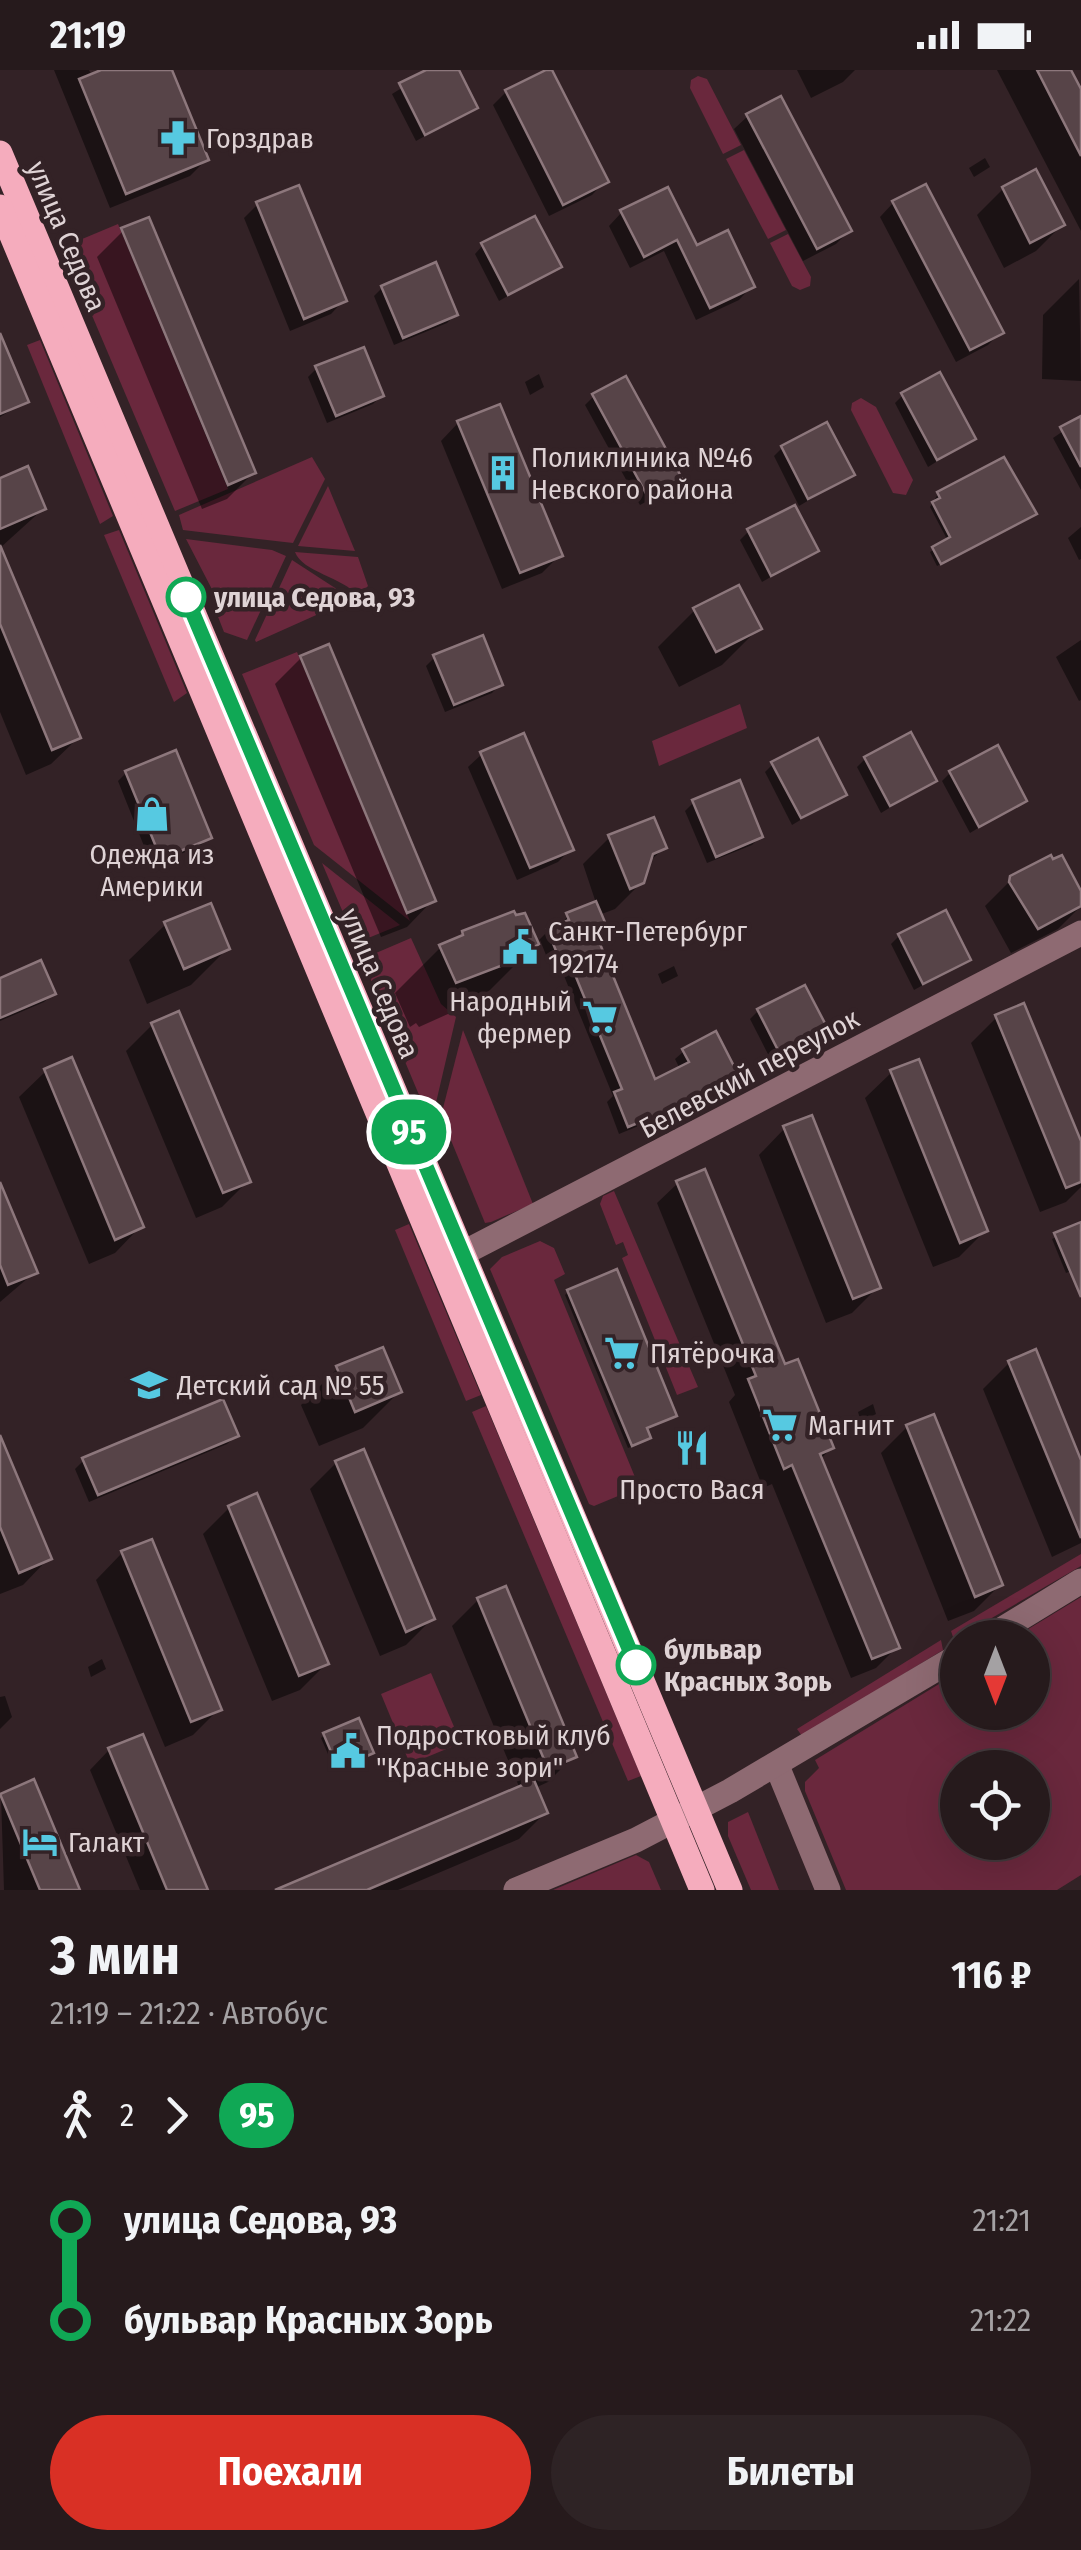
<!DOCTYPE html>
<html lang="ru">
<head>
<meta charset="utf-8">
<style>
	body { margin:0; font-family:"Fira Sans Condensed",sans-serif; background:#2e2325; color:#f1f3f6; height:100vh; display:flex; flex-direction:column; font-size:38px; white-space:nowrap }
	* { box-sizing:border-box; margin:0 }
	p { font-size:32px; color:#a4a1a3 }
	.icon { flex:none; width:55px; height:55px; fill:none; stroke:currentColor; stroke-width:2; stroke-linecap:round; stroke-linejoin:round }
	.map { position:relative; height:1820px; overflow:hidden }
	.drawer { display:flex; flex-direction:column; background:#261a1c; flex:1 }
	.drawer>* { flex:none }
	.badge { padding:0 20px; border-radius:32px; font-size:35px; line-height:65px }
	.needle { width:65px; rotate:180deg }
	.controls { position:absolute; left:940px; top:1550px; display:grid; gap:20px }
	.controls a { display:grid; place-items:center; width:110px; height:110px; border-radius:50%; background:#261a1c; box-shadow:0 10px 40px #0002,0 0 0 2px #42383b; font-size:50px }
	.map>.badge { position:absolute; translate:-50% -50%; box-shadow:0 0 0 5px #fff }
	.legs { display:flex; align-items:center; gap:15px; height:110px; padding:0 50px; font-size:32px }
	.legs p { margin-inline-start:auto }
	.head { display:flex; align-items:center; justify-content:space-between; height:170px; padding:0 50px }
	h1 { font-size:55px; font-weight:700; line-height:75px }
	.cta { display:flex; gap:20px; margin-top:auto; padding:20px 50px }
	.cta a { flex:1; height:115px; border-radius:60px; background:#d93025; color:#fff; font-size:40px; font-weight:700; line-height:115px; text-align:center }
	.cta a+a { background:#2e2325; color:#f1f3f6 }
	ul { padding:0 50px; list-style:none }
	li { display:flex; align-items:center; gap:35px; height:100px; font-size:38px }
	li i { display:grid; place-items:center; width:15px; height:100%; margin:0 12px; background:currentColor }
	li i::after { content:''; width:25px; height:25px; margin:-12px; border:8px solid; border-radius:50%; background:#261a1c }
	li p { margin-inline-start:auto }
	li:first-child i { background:linear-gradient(#0000 50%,currentColor 0) }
	li:last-child i { background:linear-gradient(currentColor 50%,#0000 0) }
	.status { display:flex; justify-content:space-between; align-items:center; height:70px; padding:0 50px; background:#261a1c; direction:ltr }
	.status svg { height:28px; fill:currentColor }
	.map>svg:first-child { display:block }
	.green { fill:#6a283d; fill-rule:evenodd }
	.shadow { fill:#0007 }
	.building { fill:#574448; stroke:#8d777c; stroke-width:2.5 }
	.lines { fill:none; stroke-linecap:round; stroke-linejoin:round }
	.minor { stroke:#8e6a72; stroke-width:25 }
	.major { stroke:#f5acbd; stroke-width:25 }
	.line-1-casing { stroke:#fff; stroke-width:22 }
	.line-1 { stroke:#10a855; stroke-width:15 }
	.stop-1-dot { fill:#fff; stroke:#10a855; stroke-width:5 }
	.labels { text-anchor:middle; stroke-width:9; stroke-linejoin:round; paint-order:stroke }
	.poi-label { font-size:28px; fill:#dfd3d5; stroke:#332226; text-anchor:start }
	.street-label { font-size:28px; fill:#dfd3d5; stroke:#332226 }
	.stop-label { font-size:28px; font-weight:bold; fill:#dfd3d5; stroke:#332226; text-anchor:start }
</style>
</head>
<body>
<div class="status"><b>21:19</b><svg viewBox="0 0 49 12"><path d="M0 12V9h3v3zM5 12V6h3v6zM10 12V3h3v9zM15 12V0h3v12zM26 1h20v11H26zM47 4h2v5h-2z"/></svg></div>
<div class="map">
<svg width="1081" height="1820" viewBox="0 0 1081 1820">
	<rect width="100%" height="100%" fill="#332226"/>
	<g class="green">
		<polygon points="698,6 707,9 741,75 723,84 690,18 691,10"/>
		<polygon points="744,80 786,160 768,169 726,89"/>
		<polygon points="118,154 228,419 175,441 63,177"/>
		<polygon points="788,164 811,207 810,216 800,220 792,216 770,173"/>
		<polygon points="40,270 113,446 100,454 27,275"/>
		<polygon points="861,328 876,337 913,410 906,425 893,423 851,340 852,333"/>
		<polygon points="312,387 325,409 293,473 183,460 179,445"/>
		<polygon points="328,416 355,481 298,476"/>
		<polygon points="119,460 187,623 174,632 104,465"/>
		<polygon points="186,469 272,480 286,486 247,570 224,562 213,534 218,531"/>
		<path d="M295,482L358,487L368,516L358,526C343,507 302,502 295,482Z"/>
		<polygon points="292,490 352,529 256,572 255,570"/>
		<polygon points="297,582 410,851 314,775 242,604"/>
		<polygon points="740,634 747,658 659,696 652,671"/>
		<polygon points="322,793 400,855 356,873"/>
		<polygon points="411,868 441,934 456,947 435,1037 427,1044 362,889"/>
		<polygon points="463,960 533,1134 491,1152 485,1153 441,1046"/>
		<polygon points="614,1121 698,1317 677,1325 622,1188 628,1185 623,1172 616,1175 600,1134 603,1126"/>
		<polygon points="409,1154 481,1325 466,1331 395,1160"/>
		<polygon points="540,1171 554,1178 565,1204 554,1210 637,1412 635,1419 594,1436 589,1434 490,1199 502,1187"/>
		<polygon points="486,1336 641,1706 628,1711 472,1342"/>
		<polygon points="1081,1484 1081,1496 954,1570 951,1561"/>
		<path d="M1081,1527V1805L1057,1820H846L805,1721V1712L819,1698L815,1690L957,1603L958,1642H1032V1568L1015,1567ZM958,1698H1032V1772H958Z"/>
		<polygon points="941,1570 943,1580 802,1666 797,1659"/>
		<polygon points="431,1603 461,1673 410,1694 381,1624"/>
		<polygon points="748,1742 779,1820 751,1820 728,1766 728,1752"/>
		<polygon points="636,1785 649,1792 661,1820 553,1820"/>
	</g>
	<g class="shadow">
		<polygon points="54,0 89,0 92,6 108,0 169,0 206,90 190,106 110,138"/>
		<polygon points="431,0 456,0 475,38 416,71 392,24"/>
		<polygon points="797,0 855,0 843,12 811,28"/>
		<polygon points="997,0 1068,0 1081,25 1081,161"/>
		<polygon points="506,22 605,111 592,125 549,146 493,35"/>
		<polygon points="748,46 849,161 836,174 803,191 734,59"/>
		<polygon points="985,88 990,97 974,107 969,98"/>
		<polygon points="1035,103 1062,155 1036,181 1004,198 977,145 1003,119"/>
		<polygon points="925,117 1001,262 988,275 956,292 880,147 893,133"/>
		<polygon points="257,135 344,230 331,244 290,261 244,148"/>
		<polygon points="622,142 696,178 752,216 739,230 696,250 664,181 630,198 609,156"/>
		<polygon points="123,161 253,403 227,429 202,439 97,187"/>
		<polygon points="483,175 559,197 499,231 475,184"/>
		<polygon points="1079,209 1081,311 1042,309 1043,245"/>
		<polygon points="382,218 455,245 447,253 394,275 374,226"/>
		<polygon points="0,269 26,331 0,347"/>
		<polygon points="317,298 381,326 373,334 327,353 308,307"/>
		<polygon points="539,304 544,317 530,325 525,312"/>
		<polygon points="903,325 973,369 928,397 895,333"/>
		<polygon points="594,326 680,410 672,418 640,435 585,335"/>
		<polygon points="1081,349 1081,420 1053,368"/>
		<polygon points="458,353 560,485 542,503 502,519 441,371"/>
		<polygon points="782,378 852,405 799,436 774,386"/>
		<polygon points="0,411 43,439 0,478"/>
		<polygon points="938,424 1031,447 937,496 930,482 948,471 930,437"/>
		<polygon points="1081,457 1081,489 1079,490 1068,468"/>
		<polygon points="749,461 816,481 762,512 740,470"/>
		<polygon points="0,502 78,668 51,694 26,705 0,642"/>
		<polygon points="695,540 759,558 722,595 679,617 658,577"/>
		<polygon points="1081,570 1081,630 1079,631 1056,587"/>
		<polygon points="435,587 500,614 492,623 445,642 426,596"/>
		<polygon points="301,588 433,830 407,857 381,867 275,614"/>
		<polygon points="482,684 571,779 558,792 517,810 468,697"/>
		<polygon points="865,689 934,711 881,743 857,697"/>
		<polygon points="773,694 844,724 792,755 765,702"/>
		<polygon points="126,703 209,767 200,776 152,796 118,711"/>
		<polygon points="950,703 1024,730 970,763 942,711"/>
		<polygon points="694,732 760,767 752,775 707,793 685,741"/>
		<polygon points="609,768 664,778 647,794 642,812 615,839 599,845 607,863 597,873 654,1013 680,999 675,989 684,981 737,1007 643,1060 641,1055 619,1064 607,1032 613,1026 560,896 552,900 540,870 490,920 468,935 419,957 416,953 410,957 395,923 441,877 536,873 548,861 561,856 568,845 596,833 583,794"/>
		<polygon points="1052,792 1081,827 1081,836 1058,859 1011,883 985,836 1012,809"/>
		<polygon points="166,854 227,879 191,915 147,934 129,890"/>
		<polygon points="899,866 968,890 914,920 891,874"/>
		<polygon points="674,896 678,906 662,914 658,904"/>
		<polygon points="0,911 53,924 44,932 0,951"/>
		<polygon points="758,941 826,961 772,992 750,949"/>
		<polygon points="997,947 1081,1078 1081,1117 1066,1132 1040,1142 971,973"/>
		<polygon points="152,955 248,1111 222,1137 196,1148 126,981"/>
		<polygon points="46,1001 141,1156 115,1183 89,1194 19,1027"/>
		<polygon points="892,1002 985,1161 959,1187 933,1197 865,1028"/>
		<polygon points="785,1058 878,1217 852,1243 826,1253 759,1085"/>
		<polygon points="678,1113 831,1378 820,1390 897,1577 876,1598 851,1608 772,1414 763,1418 729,1332 735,1325 657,1133"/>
		<polygon points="0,1117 35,1202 0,1232"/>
		<polygon points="1081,1155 1081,1197 1066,1203 1052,1169"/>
		<polygon points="568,1222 674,1346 645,1359 645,1371 628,1378 565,1225"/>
		<polygon points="1009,1293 1081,1396 1081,1473 1052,1487 983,1319"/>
		<polygon points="338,1298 399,1322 363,1358 319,1376 301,1335"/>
		<polygon points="873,1334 876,1344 861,1352 858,1342"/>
		<polygon points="907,1357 1000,1515 974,1541 948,1551 881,1383"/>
		<polygon points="236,1366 227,1374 89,1432 75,1399 84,1390"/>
		<polygon points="0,1371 49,1488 23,1515 0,1524"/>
		<polygon points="336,1393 432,1549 406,1575 380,1586 310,1419"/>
		<polygon points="229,1438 326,1594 300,1620 272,1631 203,1464"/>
		<polygon points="122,1483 219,1639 193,1665 165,1677 96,1510"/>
		<polygon points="478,1530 574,1686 548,1712 535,1718 545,1743 519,1769 398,1820 281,1820 520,1719 452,1556"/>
		<polygon points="102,1589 106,1599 91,1607 88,1597"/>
		<polygon points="5,1626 12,1647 0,1659 0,1627"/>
		<polygon points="325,1665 368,1685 335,1700 321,1668"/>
		<polygon points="109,1680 206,1820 140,1820 90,1700"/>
		<polygon points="1,1726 78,1820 4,1820"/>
	</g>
	<g class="building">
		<polygon points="101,0 172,0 209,90 126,124 79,9"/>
		<polygon points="426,0 459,0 478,38 425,65 399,13"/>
		<polygon points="546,0 552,0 609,112 563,135 505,20"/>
		<polygon points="1037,0 1071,0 1081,19 1081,86"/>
		<polygon points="781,26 852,161 817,179 746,44"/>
		<polygon points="1036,99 1065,155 1030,173 1002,117"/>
		<polygon points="926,114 1004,263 970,280 892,131"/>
		<polygon points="299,115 347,231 304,249 256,132"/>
		<polygon points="668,117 697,175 728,160 755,217 710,238 677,170 644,187 620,140"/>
		<polygon points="535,146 562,197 508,225 481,173"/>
		<polygon points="149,147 256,403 228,415 121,158"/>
		<polygon points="436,192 458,245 403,268 381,216"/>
		<polygon points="0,263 29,332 0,344"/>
		<polygon points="364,277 384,326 336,346 315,296"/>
		<polygon points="940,302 976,369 937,390 901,323"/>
		<polygon points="626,306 683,410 649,429 592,324"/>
		<polygon points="500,334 563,486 520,503 457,351"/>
		<polygon points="1081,346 1081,397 1060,357"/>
		<polygon points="827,352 855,405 808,429 781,376"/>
		<polygon points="1004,387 1037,444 941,494 932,477 950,467 932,432 940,428 937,422"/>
		<polygon points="28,396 46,439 0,459 0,408"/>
		<polygon points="795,435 819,481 771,506 747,459"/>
		<polygon points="0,475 81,668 52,680 0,554"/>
		<polygon points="739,515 762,559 716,582 693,538"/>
		<polygon points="483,565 503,615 454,635 433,585"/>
		<polygon points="329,574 436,831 407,843 300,586"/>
		<polygon points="911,662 937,711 890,736 864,687"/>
		<polygon points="524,663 574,780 530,798 480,682"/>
		<polygon points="818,668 847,725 801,748 771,692"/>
		<polygon points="998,675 1027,731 979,757 949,701"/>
		<polygon points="176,680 212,768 161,789 125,701"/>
		<polygon points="740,710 763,767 716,787 692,730"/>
		<polygon points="654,747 667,778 653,784 644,813 630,819 608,765"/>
		<polygon points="1051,785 1053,789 1062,785 1081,821 1081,836 1038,859 1009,812 1010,806"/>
		<polygon points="596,831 610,864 598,869 655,1009 689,992 682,979 716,961 740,1008 652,1053 650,1048 628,1057 614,1022 622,1019 569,890 561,893 547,859 569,850 566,843"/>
		<polygon points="211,833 230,879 184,899 164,852"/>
		<polygon points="946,840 971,890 923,914 898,864"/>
		<polygon points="514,841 516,845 525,843 539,874 516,890 456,913 439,875 463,865 462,861"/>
		<polygon points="41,890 56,924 0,948 0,908"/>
		<polygon points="805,915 829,961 781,986 757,939"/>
		<polygon points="1024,933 1081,1071 1081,1112 1066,1118 995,945"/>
		<polygon points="179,941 251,1112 223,1123 151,953"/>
		<polygon points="72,987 144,1157 115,1170 44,999"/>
		<polygon points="919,989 988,1161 960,1173 890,1000"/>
		<polygon points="812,1045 881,1218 853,1229 783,1056"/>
		<polygon points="705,1099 785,1294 798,1289 834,1378 820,1384 900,1578 872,1589 792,1395 784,1399 748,1309 756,1306 676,1111"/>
		<polygon points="0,1112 38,1203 8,1215 0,1195"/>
		<polygon points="1081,1152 1081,1227 1054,1163"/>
		<polygon points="617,1199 677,1346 647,1358 651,1368 632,1376 567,1220"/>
		<polygon points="383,1277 402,1322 355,1342 336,1296"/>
		<polygon points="1036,1279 1081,1390 1081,1468 1008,1291"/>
		<polygon points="223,1329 239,1366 98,1425 82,1388"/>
		<polygon points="934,1344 1003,1515 975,1527 906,1355"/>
		<polygon points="0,1365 52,1489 19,1503 0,1457"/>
		<polygon points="364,1379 435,1549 406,1562 335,1391"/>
		<polygon points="257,1423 329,1594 299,1606 228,1436"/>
		<polygon points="152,1469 222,1640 191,1652 121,1481"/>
		<polygon points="506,1516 577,1687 548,1699 477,1528"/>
		<polygon points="359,1648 374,1683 338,1698 323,1663"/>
		<polygon points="143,1664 208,1820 167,1820 108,1678"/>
		<polygon points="34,1709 80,1820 40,1820 0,1724"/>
		<polygon points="534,1710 548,1743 367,1820 275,1820"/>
	</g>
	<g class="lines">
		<g class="minor">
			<polyline points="446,1192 1081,863"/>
			<polyline points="988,1568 1081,1511"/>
			<polyline points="777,1696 828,1820"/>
			<polyline points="516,1820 636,1770 730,1721 958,1586"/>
		</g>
		<g class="major">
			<polyline points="0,83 730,1820"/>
			<polyline points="0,137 702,1820"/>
		</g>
	</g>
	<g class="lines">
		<defs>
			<polyline id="line-1" points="186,527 636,1595"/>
		</defs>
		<use href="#line-1" class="line-1-casing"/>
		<use href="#line-1" class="line-1"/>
	</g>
	<defs>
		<symbol id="pharmacy-bare" viewBox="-9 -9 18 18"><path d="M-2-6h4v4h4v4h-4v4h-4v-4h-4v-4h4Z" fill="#56c9e1" stroke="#332226" stroke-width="2.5" paint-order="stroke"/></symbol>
		<symbol id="building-bare" viewBox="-9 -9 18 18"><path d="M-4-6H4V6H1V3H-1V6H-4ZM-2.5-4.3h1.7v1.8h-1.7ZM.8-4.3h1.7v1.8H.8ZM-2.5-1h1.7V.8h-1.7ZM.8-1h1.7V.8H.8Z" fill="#56c9e1" stroke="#332226" stroke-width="2.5" paint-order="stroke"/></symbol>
		<symbol id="shop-bare" viewBox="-9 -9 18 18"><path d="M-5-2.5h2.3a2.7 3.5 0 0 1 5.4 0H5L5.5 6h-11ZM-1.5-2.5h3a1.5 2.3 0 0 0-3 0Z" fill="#56c9e1" stroke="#332226" stroke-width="2.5" paint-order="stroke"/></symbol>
		<symbol id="civic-bare" viewBox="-9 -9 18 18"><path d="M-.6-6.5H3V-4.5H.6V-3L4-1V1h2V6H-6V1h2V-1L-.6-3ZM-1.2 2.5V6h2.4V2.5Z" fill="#56c9e1" stroke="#332226" stroke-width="2.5" paint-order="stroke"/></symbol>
		<symbol id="supermarket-bare" viewBox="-9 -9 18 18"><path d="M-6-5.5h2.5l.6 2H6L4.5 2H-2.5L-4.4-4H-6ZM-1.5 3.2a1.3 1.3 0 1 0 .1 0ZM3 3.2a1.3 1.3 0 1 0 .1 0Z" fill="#56c9e1" stroke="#332226" stroke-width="2.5" paint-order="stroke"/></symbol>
		<symbol id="school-bare" viewBox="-9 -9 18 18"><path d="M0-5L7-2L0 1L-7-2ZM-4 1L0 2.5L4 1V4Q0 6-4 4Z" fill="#56c9e1" stroke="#332226" stroke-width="2.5" paint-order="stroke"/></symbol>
		<symbol id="restaurant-bare" viewBox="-9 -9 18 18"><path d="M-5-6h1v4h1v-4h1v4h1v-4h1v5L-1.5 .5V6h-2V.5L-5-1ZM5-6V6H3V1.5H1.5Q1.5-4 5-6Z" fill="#56c9e1" stroke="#332226" stroke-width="2.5" paint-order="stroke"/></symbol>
		<symbol id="hotel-bare" viewBox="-9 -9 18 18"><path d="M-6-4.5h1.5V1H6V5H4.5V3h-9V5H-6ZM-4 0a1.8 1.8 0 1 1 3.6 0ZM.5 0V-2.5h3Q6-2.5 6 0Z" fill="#56c9e1" stroke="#332226" stroke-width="2.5" paint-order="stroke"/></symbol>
	</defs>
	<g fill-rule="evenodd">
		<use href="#pharmacy-bare" x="153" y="43" width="50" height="50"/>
		<use href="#building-bare" x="478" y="378" width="50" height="50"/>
		<use href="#shop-bare" x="127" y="719" width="50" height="50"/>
		<use href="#civic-bare" x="495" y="852" width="50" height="50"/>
		<use href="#supermarket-bare" x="575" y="922" width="50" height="50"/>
		<use href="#supermarket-bare" x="597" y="1258" width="50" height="50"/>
		<use href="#school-bare" x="124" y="1290" width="50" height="50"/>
		<use href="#supermarket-bare" x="755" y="1330" width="50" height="50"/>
		<use href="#restaurant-bare" x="667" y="1353" width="50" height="50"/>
		<use href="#civic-bare" x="323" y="1656" width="50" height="50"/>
		<use href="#hotel-bare" x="15" y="1747" width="50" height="50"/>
	</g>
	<g class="stop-1-dot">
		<circle cx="186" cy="527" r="18"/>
		<circle cx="636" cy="1595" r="18"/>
	</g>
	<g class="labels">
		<g class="poi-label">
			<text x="206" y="78">Горздрав</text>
			<text x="531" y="397">Поликлиника №46<tspan x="531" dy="32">Невского района</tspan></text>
			<text x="152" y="794" text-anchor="middle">Одежда из<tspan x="152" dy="32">Америки</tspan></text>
			<text x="548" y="871">Санкт-Петербург<tspan x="548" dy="32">192174</tspan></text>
			<text x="572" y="941" text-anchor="end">Народный<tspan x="572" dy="32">фермер</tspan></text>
			<text x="650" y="1293">Пятёрочка</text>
			<text x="177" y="1325">Детский сад № 55</text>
			<text x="808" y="1365">Магнит</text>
			<text x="692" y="1429" text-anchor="middle">Просто Вася</text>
			<text x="376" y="1675">Подростковый клуб<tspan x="376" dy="32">"Красные зори"</tspan></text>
			<text x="68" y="1782">Галакт</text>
		</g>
		<g class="street-label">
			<text transform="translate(67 166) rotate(67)" y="10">улица Седова</text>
			<text transform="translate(380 913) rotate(67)" y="10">улица Седова</text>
			<text transform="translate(749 1003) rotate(-28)" y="10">Белевский переулок</text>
		</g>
		<g class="stop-label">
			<text x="214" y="537">улица Седова, 93</text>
			<text x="664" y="1589">бульвар<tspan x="664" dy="32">Красных Зорь</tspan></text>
		</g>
	</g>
</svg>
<div class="controls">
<a><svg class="needle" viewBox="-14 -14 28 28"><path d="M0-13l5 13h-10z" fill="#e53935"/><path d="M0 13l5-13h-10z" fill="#a4a1a3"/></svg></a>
<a><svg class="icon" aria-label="locate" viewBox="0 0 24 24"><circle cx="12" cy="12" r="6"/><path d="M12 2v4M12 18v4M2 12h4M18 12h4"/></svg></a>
</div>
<b class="badge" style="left:409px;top:1062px;background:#10a855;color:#fff">95</b>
</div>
<section class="drawer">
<div class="head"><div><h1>3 мин</h1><p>21:19 – 21:22 · Автобус</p></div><b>116 ₽</b></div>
<div class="legs"><svg class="icon" aria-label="walk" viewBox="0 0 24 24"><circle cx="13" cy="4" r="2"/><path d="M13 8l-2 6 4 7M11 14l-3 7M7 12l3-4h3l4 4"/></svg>2<svg class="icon" aria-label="forward" viewBox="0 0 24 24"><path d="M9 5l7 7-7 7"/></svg><b class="badge" style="background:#10a855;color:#fff">95</b></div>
<ul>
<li><i style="color:#10a855"></i><b>улица Седова, 93</b><p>21:21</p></li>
<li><i style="color:#10a855"></i><b>бульвар Красных Зорь</b><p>21:22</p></li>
</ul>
<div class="cta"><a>Поехали</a><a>Билеты</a></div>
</section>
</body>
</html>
